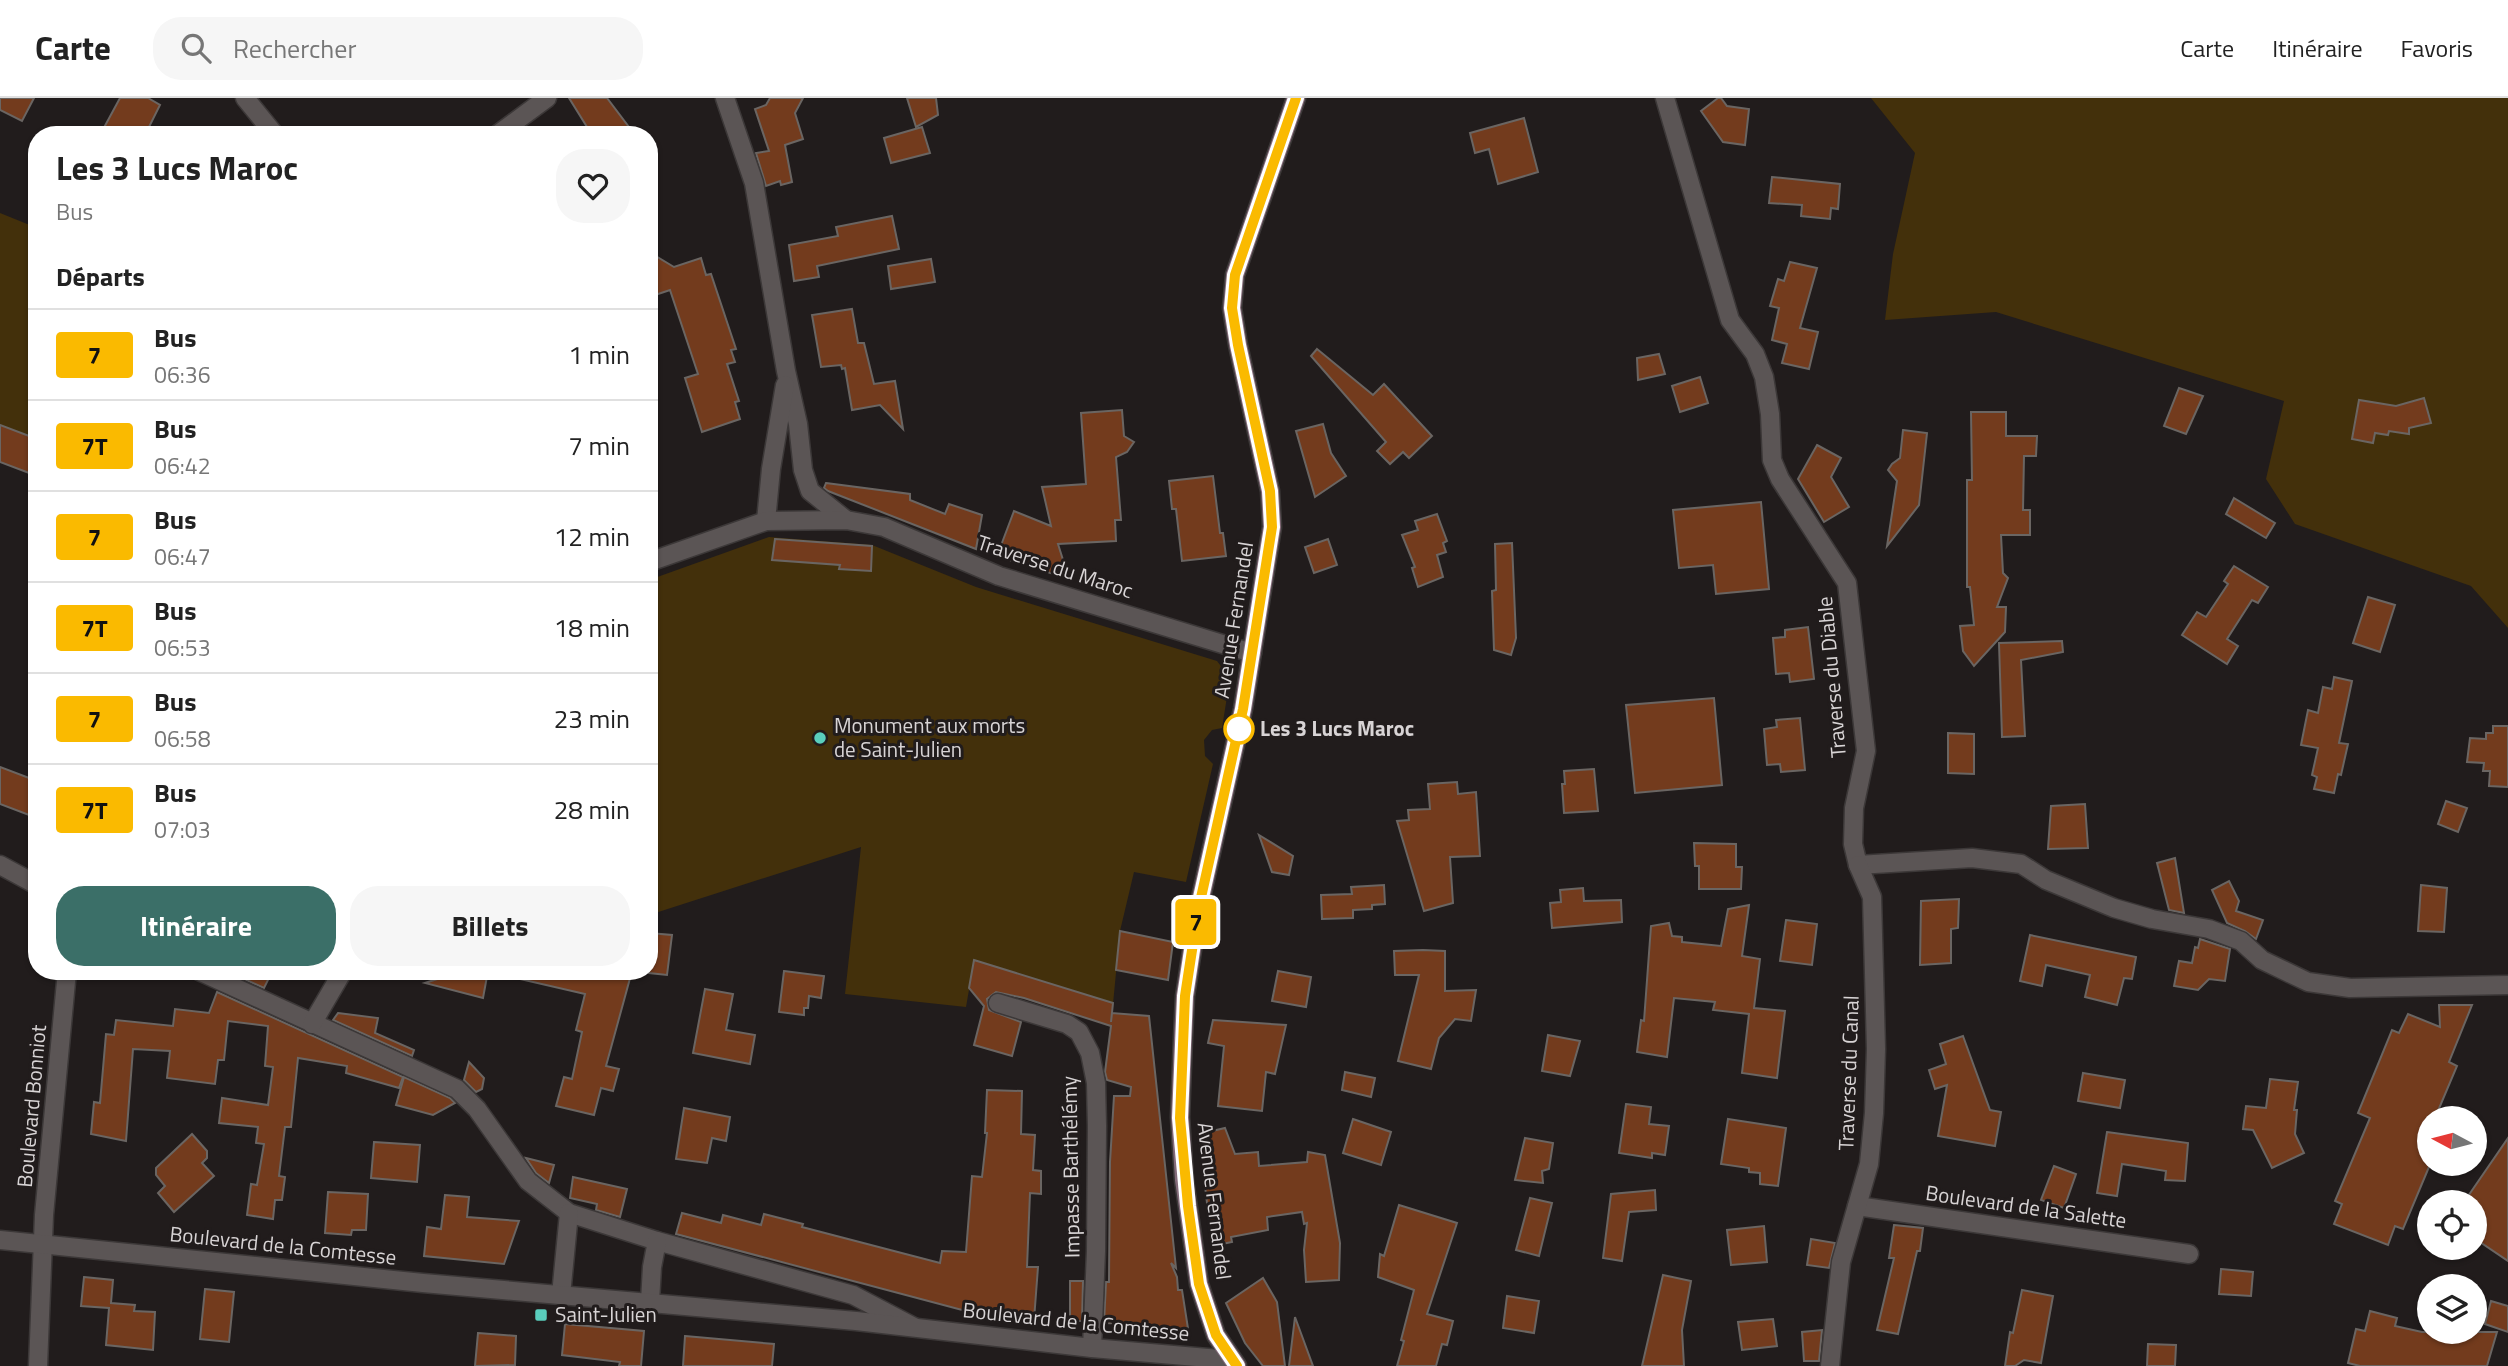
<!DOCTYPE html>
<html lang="fr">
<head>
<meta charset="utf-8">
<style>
	body { margin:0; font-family:"Titillium Web",sans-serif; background:#f6f6f6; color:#222; height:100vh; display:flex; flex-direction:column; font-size:26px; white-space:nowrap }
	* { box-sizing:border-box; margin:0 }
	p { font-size:23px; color:#767676 }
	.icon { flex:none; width:38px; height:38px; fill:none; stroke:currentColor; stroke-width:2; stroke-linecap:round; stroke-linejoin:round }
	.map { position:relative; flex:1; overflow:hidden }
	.details { position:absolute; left:28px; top:28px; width:630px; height:854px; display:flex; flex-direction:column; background:#fff; border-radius:28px; box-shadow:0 2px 5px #0004 }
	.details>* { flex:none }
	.badge { padding:0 14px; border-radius:5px; font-size:24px; line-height:46px }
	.needle { width:46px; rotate:277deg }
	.controls { position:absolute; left:2417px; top:1008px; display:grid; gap:14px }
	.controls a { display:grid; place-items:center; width:70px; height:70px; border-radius:50%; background:#fff; box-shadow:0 2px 5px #0004; font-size:35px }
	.map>.badge { position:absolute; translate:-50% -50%; box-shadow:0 0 0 4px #fff }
	h2 { padding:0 28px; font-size:26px; line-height:63px }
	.round { display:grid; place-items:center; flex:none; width:74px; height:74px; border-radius:28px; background:#f6f6f6 }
	.summary { display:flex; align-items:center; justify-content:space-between; height:119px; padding:0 28px }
	h1 { font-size:33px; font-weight:700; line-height:52px }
	.cta { display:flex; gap:14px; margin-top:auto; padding:14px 28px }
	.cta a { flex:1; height:80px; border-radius:28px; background:#3b6f68; color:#fff; font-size:28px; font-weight:700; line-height:80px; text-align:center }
	.cta a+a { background:#f6f6f6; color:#222 }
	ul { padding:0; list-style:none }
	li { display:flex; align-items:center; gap:21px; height:91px; padding:0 28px; border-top:2px solid #e0e0e0 }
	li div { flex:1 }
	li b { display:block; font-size:26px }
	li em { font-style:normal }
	li .badge { min-width:77px; font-weight:700; text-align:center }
	header { display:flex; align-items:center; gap:42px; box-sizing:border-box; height:98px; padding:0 35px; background:#fff; border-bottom:2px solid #e0e0e0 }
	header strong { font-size:33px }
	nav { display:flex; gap:38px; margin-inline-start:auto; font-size:24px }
	.search { width:490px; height:63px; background:#f6f6f6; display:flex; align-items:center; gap:18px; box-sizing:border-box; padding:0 24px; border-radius:28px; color:#767676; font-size:26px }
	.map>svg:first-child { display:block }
	.green { fill:#43300b }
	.building { fill:#733b1d; stroke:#6a6562; stroke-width:2 }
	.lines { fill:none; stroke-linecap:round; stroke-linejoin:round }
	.minor-casing { stroke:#3c3838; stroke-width:21 }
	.tertiary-casing { stroke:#3c3838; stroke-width:21 }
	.secondary-casing { stroke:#3c3838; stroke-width:21 }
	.minor { stroke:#5b5555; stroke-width:18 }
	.tertiary { stroke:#5b5555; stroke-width:18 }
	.secondary { stroke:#846b79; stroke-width:18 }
	.line-casing { stroke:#fff; stroke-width:16 }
	.line { stroke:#faba00; stroke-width:10 }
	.stop-dot { fill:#fff; stroke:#faba00; stroke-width:3.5 }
	.poi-dot { fill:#5acebd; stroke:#211c1c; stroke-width:2.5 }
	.labels { text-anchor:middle; stroke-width:6; stroke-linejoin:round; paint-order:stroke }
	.street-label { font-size:21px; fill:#d8d4d5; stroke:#211c1c }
	.poi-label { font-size:21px; fill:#d8d4d5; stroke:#211c1c; text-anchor:start }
	.stop-label { font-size:21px; font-weight:bold; fill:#d8d4d5; stroke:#211c1c; text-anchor:start }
</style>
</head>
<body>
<header>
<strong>Carte</strong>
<div class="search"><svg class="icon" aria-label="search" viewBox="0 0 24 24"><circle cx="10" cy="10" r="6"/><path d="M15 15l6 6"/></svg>Rechercher</div>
<nav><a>Carte</a><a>Itinéraire</a><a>Favoris</a></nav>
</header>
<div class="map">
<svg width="2508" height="1268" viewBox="0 0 2508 1268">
	<rect width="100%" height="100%" fill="#211c1c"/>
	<g class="green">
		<polygon points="1871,0 2508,0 2508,530 2471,488 2295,426 2266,381 2284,303 1996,214 1885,222 1893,156 1915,55"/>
		<polygon points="0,115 37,130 37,342 0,328"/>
		<polygon points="769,439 872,447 976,489 1217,563 1230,580 1222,630 1212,632 1204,642 1205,658 1213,666 1186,784 1134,774 1120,833 1113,906 974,863 966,909 845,896 861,749 649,817 649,482"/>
	</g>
	<g class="building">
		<polygon points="0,0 34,0 22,23 0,12"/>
		<polygon points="120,0 148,0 160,7 145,37 100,37"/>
		<polygon points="569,0 607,0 635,37 592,37"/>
		<polygon points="770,0 803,0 795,15 803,41 785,47 792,84 781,87 780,83 766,88 756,55 769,53 755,11 766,7"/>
		<polygon points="907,0 936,0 938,17 916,29"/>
		<polygon points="1718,0 1721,0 1727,8 1749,11 1745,47 1723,44 1701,13"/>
		<polygon points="1524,20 1538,74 1498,86 1489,51 1475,55 1470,35"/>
		<polygon points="922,29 930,55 891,65 884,40"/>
		<polygon points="1772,79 1840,86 1838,111 1831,110 1830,121 1801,118 1802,107 1769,105"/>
		<polygon points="892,118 899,151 817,168 819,179 794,183 789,147 838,138 836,129"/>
		<polygon points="649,154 674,169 701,160 706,177 711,176 736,251 731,252 735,264 727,266 739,303 735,304 740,321 702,334 685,280 698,276 670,192 649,199"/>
		<polygon points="931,161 935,184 891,191 888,168"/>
		<polygon points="1790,164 1817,170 1800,230 1818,234 1809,271 1782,265 1787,246 1772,242 1779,210 1770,208 1778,181 1784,183"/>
		<polygon points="852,211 858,245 864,245 874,286 895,283 903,331 880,307 852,312 845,270 842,271 841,267 821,269 812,217"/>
		<polygon points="1317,251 1373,297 1384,286 1432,338 1409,360 1403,354 1390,366 1377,353 1386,344 1311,258"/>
		<polygon points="1659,256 1665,276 1638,282 1637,260"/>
		<polygon points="1700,279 1708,305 1680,314 1672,288"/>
		<polygon points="2179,290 2203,298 2186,336 2164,328"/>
		<polygon points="2424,300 2431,325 2409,330 2409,336 2389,333 2388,337 2375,335 2373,345 2352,341 2359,302 2396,308"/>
		<polygon points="1122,312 1124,338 1134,344 1127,354 1116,359 1121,422 1115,422 1116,443 1058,446 1069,481 997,458 1014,413 1051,428 1042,389 1086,386 1081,315"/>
		<polygon points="1971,314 2006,314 2006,338 2037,338 2036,358 2024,358 2023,412 2030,412 2030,437 2001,437 2003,475 2008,480 1997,509 2006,509 2005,534 1974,568 1963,553 1960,528 1974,527 1970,489 1967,489 1967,382 1972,382"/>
		<polygon points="1323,326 1331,355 1346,378 1315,399 1296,333"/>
		<polygon points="0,327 37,341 37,378 0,364"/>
		<polygon points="1903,332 1927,335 1919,407 1887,448 1897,383 1888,372 1892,366 1900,360"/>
		<polygon points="1817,347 1841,360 1831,379 1849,409 1824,424 1798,381"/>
		<polygon points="1213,378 1220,435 1223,435 1226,458 1182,463 1176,411 1172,411 1169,383"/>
		<polygon points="826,385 910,396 910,402 945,416 949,406 982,417 976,451 828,393 824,390"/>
		<polygon points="2234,400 2275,425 2266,440 2226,416"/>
		<polygon points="1761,404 1769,491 1716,496 1713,467 1679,470 1673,412"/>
		<polygon points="1437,416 1447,443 1443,445 1446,454 1437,457 1443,479 1418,489 1412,470 1415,469 1402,437 1418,432 1415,423"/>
		<polygon points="775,441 872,448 871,473 839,471 840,467 772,462"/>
		<polygon points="1328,441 1337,467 1314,475 1305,449"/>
		<polygon points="1512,445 1516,540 1511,557 1494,552 1492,493 1496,492 1495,446"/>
		<polygon points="2234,468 2268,489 2258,505 2252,502 2227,541 2238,548 2227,566 2182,537 2197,514 2206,519 2228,486 2224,483"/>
		<polygon points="2368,499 2395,507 2380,554 2353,545"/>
		<polygon points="1808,529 1814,581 1790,584 1789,575 1776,576 1773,540 1785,539 1785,532"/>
		<polygon points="2062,543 2063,554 2021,562 2025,638 2002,639 1999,545"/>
		<polygon points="2334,579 2352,583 2339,645 2348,646 2341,677 2338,676 2334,695 2314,691 2317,679 2312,677 2318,650 2301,647 2308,612 2318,615 2323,589 2332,591"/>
		<polygon points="1714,600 1722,687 1635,695 1626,607"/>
		<polygon points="1800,620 1805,672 1781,674 1780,666 1767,667 1764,631 1777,629 1776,622"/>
		<polygon points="2493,628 2508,628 2508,689 2489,688 2490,673 2483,673 2484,665 2467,664 2470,640 2486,641 2486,635 2493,635"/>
		<polygon points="1948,635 1974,636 1974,676 1948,675"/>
		<polygon points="0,669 37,683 37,720 0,706"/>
		<polygon points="1594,671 1598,713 1564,715 1562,686 1565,686 1564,673"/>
		<polygon points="1457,684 1458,696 1476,694 1480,758 1450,759 1453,805 1424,813 1397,723 1409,722 1408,712 1430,711 1428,686"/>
		<polygon points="2446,703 2467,710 2458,734 2438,726"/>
		<polygon points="2085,706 2088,750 2048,751 2051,708"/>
		<polygon points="1259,737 1293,758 1289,777 1272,774"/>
		<polygon points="1694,745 1736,746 1736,769 1742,769 1741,791 1699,791 1699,768 1695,768"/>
		<polygon points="2175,760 2184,815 2169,812 2157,765"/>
		<polygon points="2229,783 2239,803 2236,813 2263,822 2256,841 2245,833 2227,825 2212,792"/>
		<polygon points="1384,787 1385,806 1372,807 1372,811 1353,812 1353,820 1322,821 1321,797 1352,796 1351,789"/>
		<polygon points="2421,787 2447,790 2444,834 2418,833"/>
		<polygon points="1583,790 1584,803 1621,802 1622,824 1552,830 1550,805 1561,804 1560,792"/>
		<polygon points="1959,801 1958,830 1951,831 1951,865 1920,867 1921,803"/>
		<polygon points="1749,807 1742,858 1760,861 1754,910 1785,913 1777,980 1742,975 1749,916 1713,912 1715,904 1674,900 1667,959 1637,954 1641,922 1644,923 1651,828 1669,825 1672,838 1682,839 1682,844 1721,848 1728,811"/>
		<polygon points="1786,822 1817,826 1812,867 1780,863"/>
		<polygon points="1120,833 1173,844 1168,882 1116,872"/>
		<polygon points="649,835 672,837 667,877 649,875"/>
		<polygon points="2030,837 2136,859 2132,881 2124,880 2117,907 2085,899 2090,877 2046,867 2042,888 2020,883"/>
		<polygon points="2200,841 2230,851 2225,883 2209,881 2198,892 2174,888 2179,863 2192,865 2195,849 2198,850"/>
		<polygon points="1423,852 1445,853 1445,893 1476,892 1471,923 1455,921 1439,940 1431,971 1398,963 1419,877 1395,877 1394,853"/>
		<polygon points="974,862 1113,905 1111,924 1112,915 1149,918 1176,1170 1171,1165 1177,1179 1178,1192 1182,1192 1189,1237 1134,1232 1134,1226 1104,1225 1106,1184 1109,1184 1110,1064 1114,998 1130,998 1131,989 1107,982 1105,974 1111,928 1024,900 996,894 987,901 989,912 1021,924 1012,958 974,947 984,908 969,890"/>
		<polygon points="227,873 253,873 268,882 264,890"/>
		<polygon points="462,873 488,873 483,900 425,885"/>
		<polygon points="521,873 632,873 606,968 619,971 613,993 601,990 594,1017 556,1008 564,979 572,981 582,934 576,932 585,896 520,881"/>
		<polygon points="784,873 824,878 821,900 809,898 808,910 804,910 804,917 779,914"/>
		<polygon points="1278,873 1311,879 1306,909 1272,903"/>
		<polygon points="705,891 733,896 726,932 755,937 750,966 693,955"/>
		<polygon points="217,894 403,979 399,990 346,975 347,968 298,960 291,1029 285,1029 279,1078 285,1079 282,1102 275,1102 273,1121 247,1117 251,1086 257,1087 264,1046 256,1045 258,1029 219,1025 222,1000 268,1007 273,969 265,968 268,928 228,923 224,962 218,962 215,986 167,980 170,953 133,951 126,1043 91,1036 94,1004 100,1005 106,936 114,937 116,922 173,928 175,911 209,915"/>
		<polygon points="2439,907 2472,907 2449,964 2457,968 2435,1020 2429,1020 2429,1069 2403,1131 2395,1128 2388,1147 2334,1126 2342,1106 2335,1103 2370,1020 2358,1015 2392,932 2399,935 2408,916 2440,929"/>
		<polygon points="338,915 378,920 375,935 414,952 412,958 333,922"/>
		<polygon points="1213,922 1286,927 1275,976 1266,974 1262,1013 1218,1008 1224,948 1208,945"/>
		<polygon points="1548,937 1580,943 1570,978 1542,973"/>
		<polygon points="1963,938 1990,1012 2001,1014 1995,1048 1938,1038 1947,987 1935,991 1929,972 1946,966 1940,946"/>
		<polygon points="469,964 484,980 482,991 476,994 464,982"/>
		<polygon points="1345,974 1375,980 1371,999 1342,992"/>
		<polygon points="2083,975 2125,982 2120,1010 2078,1003"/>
		<polygon points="404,979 450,1000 455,1005 433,1017 396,1007"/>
		<polygon points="2270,981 2298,984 2294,1012 2297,1012 2295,1036 2304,1055 2272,1070 2253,1032 2243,1031 2246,1008 2266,1010"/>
		<polygon points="987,992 1022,993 1021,1036 1035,1037 1033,1072 1041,1073 1041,1096 1030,1095 1027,1169 1038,1169 1034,1222 981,1217 676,1136 682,1115 721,1125 723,1117 761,1127 764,1116 803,1126 802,1129 940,1165 942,1153 966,1154 972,1078 982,1079 987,1035 985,1035"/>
		<polygon points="1626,1006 1651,1009 1649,1026 1669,1028 1665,1057 1652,1055 1652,1060 1619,1055"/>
		<polygon points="684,1010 730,1019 726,1043 712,1040 707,1065 676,1061"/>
		<polygon points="1353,1021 1391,1034 1381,1067 1343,1055"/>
		<polygon points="1728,1021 1786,1030 1778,1088 1760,1086 1760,1075 1749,1074 1749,1070 1721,1066"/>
		<polygon points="1225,1030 1235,1056 1258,1054 1259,1068 1307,1064 1308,1054 1325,1057 1340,1145 1339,1182 1306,1184 1304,1152 1307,1125 1304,1126 1302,1114 1267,1119 1268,1132 1231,1139 1232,1144 1212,1148 1199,1036"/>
		<polygon points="2107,1034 2188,1045 2185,1083 2165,1082 2166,1073 2122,1066 2117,1098 2097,1095"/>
		<polygon points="192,1036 207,1053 207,1060 202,1065 214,1078 174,1114 158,1095 165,1088 156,1077 156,1070"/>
		<polygon points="1525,1040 1553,1045 1549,1071 1542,1073 1543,1085 1515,1082"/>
		<polygon points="2508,1040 2508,1163 2474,1140 2474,1104 2464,1104"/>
		<polygon points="374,1044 420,1047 417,1084 371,1080"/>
		<polygon points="526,1060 554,1067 549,1085 536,1075"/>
		<polygon points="2054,1068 2076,1076 2064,1110 2041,1102"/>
		<polygon points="573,1079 627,1091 620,1119 596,1112 597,1106 570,1100"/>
		<polygon points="1655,1092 1656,1112 1629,1114 1622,1163 1603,1160 1611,1096"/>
		<polygon points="328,1094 368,1096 366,1132 352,1132 351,1137 325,1135"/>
		<polygon points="445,1097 469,1099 467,1119 519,1123 504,1166 424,1158 427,1129 441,1131"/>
		<polygon points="1530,1100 1552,1105 1539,1158 1516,1152"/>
		<polygon points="1399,1107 1457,1125 1427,1216 1453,1223 1447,1247 1442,1246 1436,1268 1397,1268 1404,1243 1401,1242 1414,1192 1378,1179 1380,1156 1384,1158"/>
		<polygon points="1894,1127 1923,1130 1920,1153 1917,1153 1898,1236 1877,1232 1894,1160 1889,1160"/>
		<polygon points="1764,1128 1767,1164 1731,1167 1727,1132"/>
		<polygon points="1811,1141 1835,1145 1829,1170 1807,1167"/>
		<polygon points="2221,1171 2253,1174 2251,1198 2219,1196"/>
		<polygon points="1663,1177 1691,1183 1682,1232 1684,1268 1642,1268"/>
		<polygon points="84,1179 113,1182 111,1205 135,1207 134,1213 155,1214 153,1252 106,1247 109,1210 81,1208"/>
		<polygon points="1263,1180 1277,1204 1285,1268 1263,1268 1245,1245 1226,1205"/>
		<polygon points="1070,1183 1083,1183 1082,1223 1070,1223"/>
		<polygon points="205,1191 234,1194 229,1244 200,1241"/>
		<polygon points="2022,1192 2053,1198 2041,1265 2024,1262 2015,1268 2005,1268 2010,1234 2013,1235"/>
		<polygon points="1507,1198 1539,1203 1534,1235 1503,1230"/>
		<polygon points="2491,1203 2508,1208 2508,1234 2485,1226"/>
		<polygon points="2370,1213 2397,1220 2395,1228 2422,1234 2497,1234 2487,1268 2360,1268 2348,1265 2356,1231 2365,1233"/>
		<polygon points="1295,1219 1313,1268 1289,1268"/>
		<polygon points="1773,1221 1777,1248 1742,1252 1738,1224"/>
		<polygon points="565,1226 644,1233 641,1268 619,1268 620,1264 562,1257"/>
		<polygon points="1822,1232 1819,1263 1804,1263 1802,1234"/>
		<polygon points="478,1235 516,1238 515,1267 475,1268"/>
		<polygon points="685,1238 774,1246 772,1268 683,1268"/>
		<polygon points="2148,1246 2176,1247 2175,1268 2147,1268"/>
	</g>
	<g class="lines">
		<defs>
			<g id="minor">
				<polyline points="245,0 275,37"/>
				<polyline points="725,0 754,85 786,273 798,326 803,372 810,393 846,422"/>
				<polyline points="1665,0 1730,222 1755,256 1764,279 1770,316 1772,362 1780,381 1847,485 1866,653 1854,710 1853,746 1858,767 1972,760 2021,766 2046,782 2114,810 2152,821 2209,831 2241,843 2262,862 2308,884 2350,890 2508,887"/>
				<polyline points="497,37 547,0"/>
				<polyline points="766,423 771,371 785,287"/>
				<polyline points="649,464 766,423 846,422 884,429 999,478 1252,555"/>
				<polyline points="0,767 37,787"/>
				<polyline points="199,873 457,991 477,1011 528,1083 569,1115 657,1143 853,1197 914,1229"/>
				<polyline points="998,905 1067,926 1079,934 1090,955 1096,985 1097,1028 1096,1153 1092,1250"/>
				<polyline points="312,926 343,873"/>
				<polyline points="1857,1108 2189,1156"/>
				<polyline points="561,1197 569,1115"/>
				<polyline points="650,1204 652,1169 657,1143"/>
				<polyline points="38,1268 44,1117 67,873"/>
				<polyline points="1830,1268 1841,1164 1869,1066 1874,1015 1876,951 1872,799 1858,767"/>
			</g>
			<polyline id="tertiary" points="0,1142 423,1185 856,1223 1092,1250 1231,1262"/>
			<polyline id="secondary" points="1237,1268 1216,1237 1199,1186 1184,1082 1180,1019 1183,940 1185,898 1198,813 1243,611 1272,429 1270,393 1238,247 1232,210 1235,177 1296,0"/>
		</defs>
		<use href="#minor" class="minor-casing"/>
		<use href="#tertiary" class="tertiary-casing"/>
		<use href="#secondary" class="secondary-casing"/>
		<use href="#minor" class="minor"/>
		<use href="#tertiary" class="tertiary"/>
		<use href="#secondary" class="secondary"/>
	</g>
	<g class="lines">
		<defs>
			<polyline id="line" points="1237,1268 1216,1237 1199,1186 1188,1108 1180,1020 1185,898 1198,813 1243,611 1272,429 1270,393 1238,247 1232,210 1235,177 1296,0"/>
		</defs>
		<use href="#line" class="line-casing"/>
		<use href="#line" class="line"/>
	</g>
	<circle class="stop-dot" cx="1239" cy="631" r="14"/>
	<g class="poi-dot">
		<circle cx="820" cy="640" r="7"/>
		<rect x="534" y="1210" width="14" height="14" rx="3.5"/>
	</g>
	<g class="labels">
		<g class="street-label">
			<text transform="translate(1055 469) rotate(18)" y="7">Traverse du Maroc</text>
			<text transform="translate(1234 522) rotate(-81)" y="7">Avenue Fernandel</text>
			<text transform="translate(1832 579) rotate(-95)" y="7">Traverse du Diable</text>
			<text transform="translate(1849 975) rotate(-88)" y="7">Traverse du Canal</text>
			<text transform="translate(32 1008) rotate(-85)" y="7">Boulevard Bonniot</text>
			<text transform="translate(1071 1069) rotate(-91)" y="7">Impasse Barthélémy</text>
			<text transform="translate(1214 1103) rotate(83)" y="7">Avenue Fernandel</text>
			<text transform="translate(2026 1109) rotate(8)" y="7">Boulevard de la Salette</text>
			<text transform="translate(283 1148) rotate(6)" y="7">Boulevard de la Comtesse</text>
			<text transform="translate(1076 1224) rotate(6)" y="7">Boulevard de la Comtesse</text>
		</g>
		<g class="poi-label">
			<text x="834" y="635">Monument aux morts<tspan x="834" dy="24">de Saint-Julien</tspan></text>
			<text x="555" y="1224">Saint-Julien</text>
		</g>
		<g class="stop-label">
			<text x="1260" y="638">Les 3 Lucs Maroc</text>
		</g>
	</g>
</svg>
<div class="controls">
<a><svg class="needle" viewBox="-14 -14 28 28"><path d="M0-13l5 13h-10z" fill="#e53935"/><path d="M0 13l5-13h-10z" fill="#767676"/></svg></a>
<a><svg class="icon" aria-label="locate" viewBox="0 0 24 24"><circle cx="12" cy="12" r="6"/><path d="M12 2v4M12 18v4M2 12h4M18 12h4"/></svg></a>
<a><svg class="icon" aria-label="layers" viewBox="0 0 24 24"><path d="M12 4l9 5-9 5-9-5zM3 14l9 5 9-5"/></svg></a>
</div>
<b class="badge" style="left:1196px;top:824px;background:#faba00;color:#111">7</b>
<section class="details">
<div class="summary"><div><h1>Les 3 Lucs Maroc</h1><p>Bus</p></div><a class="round"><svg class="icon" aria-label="heart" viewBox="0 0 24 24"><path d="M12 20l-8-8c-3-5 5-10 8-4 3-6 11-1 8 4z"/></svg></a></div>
<h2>Départs</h2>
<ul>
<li><span class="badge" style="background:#faba00;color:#111">7</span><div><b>Bus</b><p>06:36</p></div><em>1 min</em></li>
<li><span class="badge" style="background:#faba00;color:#111">7T</span><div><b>Bus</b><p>06:42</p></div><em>7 min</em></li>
<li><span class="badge" style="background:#faba00;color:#111">7</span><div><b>Bus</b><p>06:47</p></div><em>12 min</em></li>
<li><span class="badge" style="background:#faba00;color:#111">7T</span><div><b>Bus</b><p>06:53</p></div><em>18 min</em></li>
<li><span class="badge" style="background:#faba00;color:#111">7</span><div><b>Bus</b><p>06:58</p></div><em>23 min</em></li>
<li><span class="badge" style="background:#faba00;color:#111">7T</span><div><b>Bus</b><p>07:03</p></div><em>28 min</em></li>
</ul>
<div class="cta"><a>Itinéraire</a><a>Billets</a></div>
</section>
</div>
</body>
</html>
